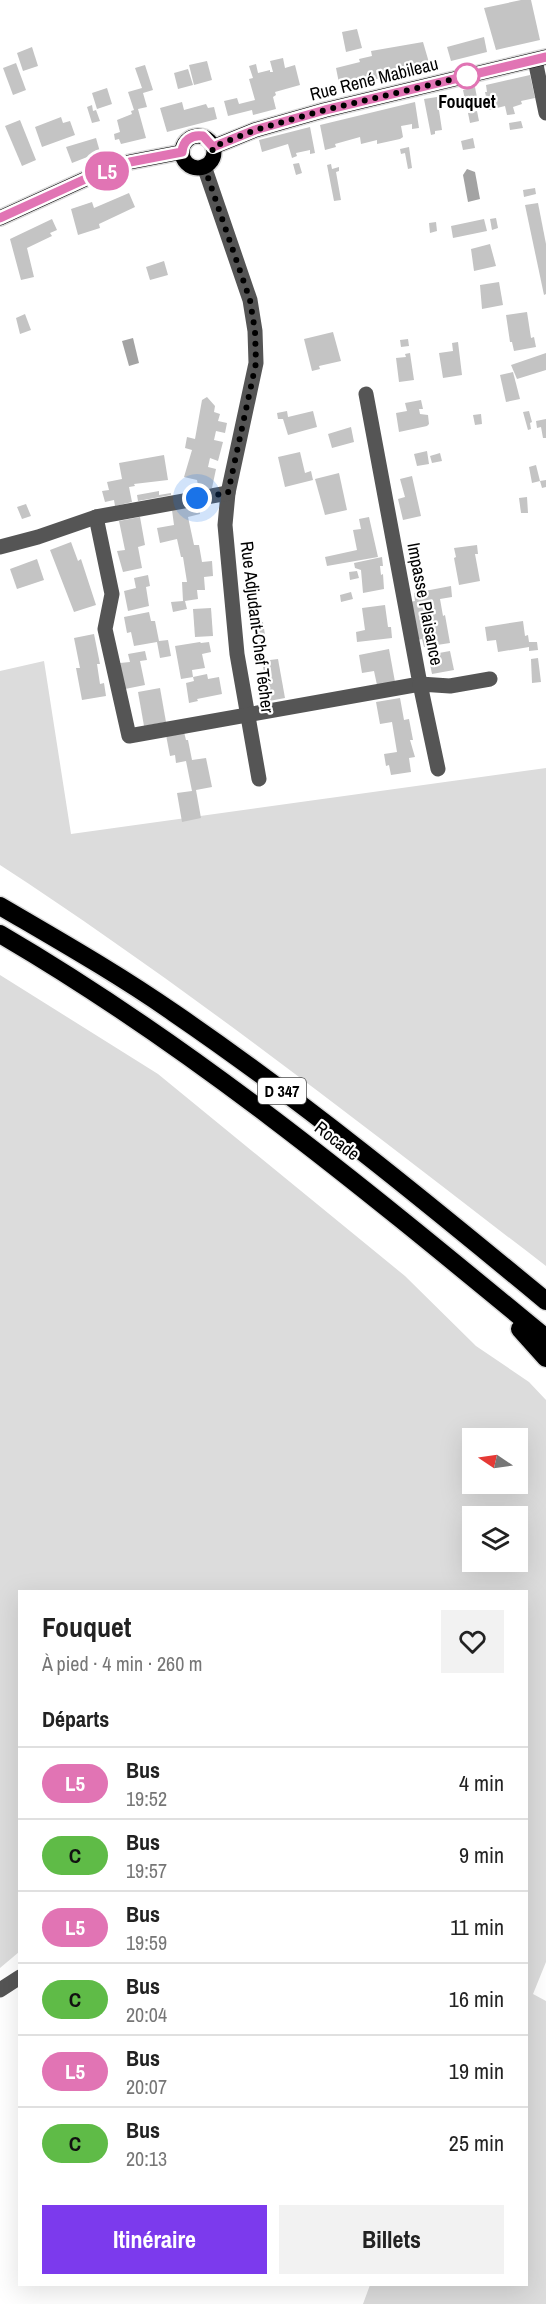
<!DOCTYPE html>
<html lang="fr">
<head>
<meta charset="utf-8">
<style>
	body { margin:0; font-family:"Archivo Narrow",sans-serif; background:#f2f2f2; color:#222; height:100vh; display:flex; flex-direction:column; font-size:22px; white-space:nowrap }
	* { box-sizing:border-box; margin:0 }
	p { font-size:20px; color:#767676 }
	.icon { flex:none; width:33px; height:33px; fill:none; stroke:currentColor; stroke-width:2; stroke-linecap:round; stroke-linejoin:round }
	.map { position:relative; flex:1; overflow:hidden }
	.panel { position:absolute; left:18px; top:1590px; width:510px; height:696px; display:flex; flex-direction:column; background:#fff; border-radius:0px; box-shadow:0 6px 24px #0002 }
	.panel>* { flex:none }
	.badge { padding:0 12px; border-radius:20px; font-size:21px; line-height:39px }
	.needle { width:39px; rotate:283deg }
	.buttons { position:absolute; left:462px; top:1428px; display:grid; gap:12px }
	.buttons a { display:grid; place-items:center; width:66px; height:66px; border-radius:0px; background:#fff; box-shadow:0 6px 24px #0002; font-size:30px }
	.you { position:absolute; width:30px; height:30px; margin:-15px; border:4px solid #fff; border-radius:50%; background:#1a73e8; box-shadow:0 0 0 9px #1a73e833 }
	.map>.badge { position:absolute; translate:-50% -50%; box-shadow:0 0 0 3px #fff }
	h2 { padding:0 24px; font-size:22px; line-height:54px }
	.round { display:grid; place-items:center; flex:none; width:63px; height:63px; border-radius:0px; background:#f2f2f2 }
	.summary { display:flex; align-items:center; justify-content:space-between; height:102px; padding:0 24px }
	h1 { font-size:28px; font-weight:800; line-height:45px }
	.cta { display:flex; gap:12px; margin-top:auto; padding:12px 24px }
	.cta a { flex:1; height:69px; border-radius:0px; background:#7c3aed; color:#fff; font-size:24px; font-weight:800; line-height:69px; text-align:center }
	.cta a+a { background:#f2f2f2; color:#222 }
	ul { padding:0; list-style:none }
	li { display:flex; align-items:center; gap:18px; height:72px; padding:0 24px; border-top:2px solid #e0e0e0 }
	li div { flex:1 }
	li b { display:block; font-size:22px }
	li em { font-style:normal }
	li .badge { min-width:66px; font-weight:700; text-align:center }
	.map>svg:first-child { display:block }
	.green { fill:#dcdcdc; fill-rule:evenodd }
	.water { fill:#a3a3a3 }
	.building { fill:#c4c4c4 }
	.lines { fill:none; stroke-linecap:round; stroke-linejoin:round }
	.major-casing { stroke:#dbdbdb; stroke-width:18 }
	.highway-casing { stroke:#dbdbdb; stroke-width:21 }
	.minor { stroke:#555; stroke-width:15 }
	.major { stroke:#000; stroke-width:15 }
	.highway { stroke:#000; stroke-width:18 }
	.line-casing { stroke:#fff; stroke-width:14 }
	.line { stroke:#e174b4; stroke-width:9 }
	.walk { stroke:#000; stroke-width:6; stroke-dasharray:0 10.8 }
	.stop-dot { fill:#fff; stroke:#e174b4; stroke-width:3 }
	.labels { text-anchor:middle; stroke-width:4.5; stroke-linejoin:round; paint-order:stroke }
	.shield { fill:#fff; stroke:#4c4c4c; stroke-width:1.5 }
	.shield-label { font-size:16px; font-weight:bold; fill:#000 }
	.street-label { font-size:18px; fill:#000; stroke:#fff }
	.stop-label { font-size:18px; font-weight:bold; fill:#000; stroke:#fff }
</style>
</head>
<body>
<div class="map">
<svg width="546" height="2304" viewBox="0 0 546 2304">
	<rect width="100%" height="100%" fill="#fff"/>
	<g class="green">
		<path d="M44,661L71,834L546,768V1266C367,1129 189,988 0,865V671Z"/>
		<path d="M0,975L158,1074L405,1276L476,1346L529,1382L546,1400V1962L533,1994L546,2001V2304H363L370,2285L526,2284V1592H20L19,1952L0,1968ZM518,1438V1484H472V1438ZM518,1516V1562H472V1516Z"/>
	</g>
	<g class="water">
		<polygon points="467,169 475,172 480,199 468,202 463,175"/>
		<polygon points="133,338 139,363 129,366 122,341"/>
	</g>
	<g class="building">
		<polygon points="521,0 531,0 540,40 496,50 484,8"/>
		<polygon points="357,29 362,48 346,52 342,32"/>
		<polygon points="484,37 487,52 451,61 447,47"/>
		<polygon points="423,42 430,66 340,88 336,68 360,62 359,59 372,56 371,51"/>
		<polygon points="32,47 38,66 23,71 17,53"/>
		<polygon points="283,58 285,68 295,65 300,85 275,92 276,95 273,97 276,109 253,115 252,110 228,116 224,101 237,98 239,104 255,100 249,79 253,78 249,66 256,64 258,73 270,70 270,72 273,72 270,61"/>
		<polygon points="207,61 212,80 194,85 189,65"/>
		<polygon points="16,63 26,90 13,95 3,68"/>
		<polygon points="145,65 153,90 143,93 147,107 138,109 146,138 121,144 119,139 115,140 114,134 120,132 117,120 132,114 131,111 134,110 128,92 142,88 135,68"/>
		<polygon points="188,69 193,85 178,89 174,73"/>
		<polygon points="530,75 535,98 521,101 522,104 513,107 515,114 507,115 505,106 489,110 485,92 487,92 486,85"/>
		<polygon points="475,87 478,103 466,105 463,90"/>
		<polygon points="107,88 112,104 97,109 92,93"/>
		<polygon points="437,97 442,130 435,131 435,134 431,135 424,99"/>
		<polygon points="182,102 184,110 206,104 208,108 214,107 217,119 167,132 160,108"/>
		<polygon points="415,102 419,128 412,129 412,124 401,126 403,137 400,139 377,144 377,140 361,144 360,137 335,144 336,147 325,150 320,125"/>
		<polygon points="92,105 93,111 96,110 100,121 92,123 87,107"/>
		<polygon points="477,111 479,121 470,123 468,113"/>
		<polygon points="61,117 63,123 70,121 75,135 42,147 35,127"/>
		<polygon points="20,120 36,160 22,166 5,126"/>
		<polygon points="521,121 523,128 510,130 509,123"/>
		<polygon points="310,127 315,153 310,154 310,150 296,153 297,156 292,158 288,144 262,152 259,140"/>
		<polygon points="96,138 100,152 72,163 66,147"/>
		<polygon points="473,138 475,148 463,150 461,141"/>
		<polygon points="409,147 412,168 408,169 405,153 401,154 400,149"/>
		<polygon points="299,163 302,173 296,175 293,164"/>
		<polygon points="331,164 332,169 339,167 339,171 336,172 341,200 334,201 327,165"/>
		<polygon points="535,188 536,194 524,197 523,190"/>
		<polygon points="129,193 135,207 99,224 100,228 78,235 71,209 92,202 94,208"/>
		<polygon points="538,203 546,244 546,294 544,295 525,205"/>
		<polygon points="496,218 498,228 492,230 490,219"/>
		<polygon points="52,219 57,230 50,233 52,236 27,248 34,277 21,280 10,239"/>
		<polygon points="484,219 487,231 453,238 451,226"/>
		<polygon points="436,222 437,231 430,233 429,223"/>
		<polygon points="490,244 496,266 474,271 471,249"/>
		<polygon points="164,261 168,275 150,280 146,267"/>
		<polygon points="499,282 503,305 482,309 480,285"/>
		<polygon points="527,312 531,338 534,337 536,347 514,351 512,342 510,342 506,315"/>
		<polygon points="25,314 31,330 20,334 16,318"/>
		<polygon points="333,332 341,361 319,366 320,369 312,371 304,339"/>
		<polygon points="408,339 409,346 401,347 400,340"/>
		<polygon points="458,342 462,375 443,378 439,353 453,351 452,343"/>
		<polygon points="410,353 414,380 399,382 396,358 406,357 405,354"/>
		<polygon points="546,353 546,370 517,379 511,365"/>
		<polygon points="513,372 520,399 506,402 500,375"/>
		<polygon points="207,397 215,406 214,412 220,414 218,421 227,423 225,433 216,431 214,440 223,442 218,461 210,458 208,467 216,469 212,488 199,490 197,480 184,477 192,450 185,448 187,437 195,439 202,400"/>
		<polygon points="421,400 423,409 419,409 420,414 428,415 429,424 427,426 399,432 396,413 407,411 405,403"/>
		<polygon points="287,411 288,417 313,411 317,427 288,435 283,419 278,419 277,413"/>
		<polygon points="529,411 532,422 530,423 531,429 528,430 523,412"/>
		<polygon points="481,414 482,424 475,425 473,415"/>
		<polygon points="546,419 546,438 543,438 541,427 537,428 536,421"/>
		<polygon points="351,427 354,442 332,448 328,434"/>
		<polygon points="427,451 429,464 417,466 414,454"/>
		<polygon points="300,452 305,473 311,471 313,480 285,487 278,457"/>
		<polygon points="440,453 442,461 432,463 430,456"/>
		<polygon points="164,455 168,480 134,484 135,486 129,487 132,502 115,506 114,500 105,502 102,491 109,490 107,482 122,479 119,463"/>
		<polygon points="536,465 540,481 546,480 546,487 542,488 540,481 532,483 529,467"/>
		<polygon points="339,473 347,510 325,515 315,479"/>
		<polygon points="412,476 421,516 403,520 398,499 405,497 400,479"/>
		<polygon points="159,491 159,495 171,493 171,495 138,501 137,495"/>
		<polygon points="527,497 528,513 521,513 519,498"/>
		<polygon points="26,504 31,516 22,519 17,507"/>
		<polygon points="199,505 200,514 188,517 194,545 199,545 202,562 212,561 213,576 204,577 205,590 197,590 198,599 185,601 187,609 173,612 171,602 183,601 182,582 187,582 183,557 181,557 177,539 160,543 157,528 174,525 172,510"/>
		<polygon points="140,517 145,545 138,547 142,568 123,572 117,551 125,550 119,521"/>
		<polygon points="369,517 378,557 327,566 325,557 357,550 353,530 361,529 359,519"/>
		<polygon points="71,542 78,561 81,559 96,605 74,612 50,550"/>
		<polygon points="477,545 478,554 475,554 480,581 459,585 454,558 456,557 454,548"/>
		<polygon points="382,557 383,566 380,566 381,575 383,574 384,589 363,593 361,570 355,568 354,563"/>
		<polygon points="37,559 44,580 17,589 10,569"/>
		<polygon points="357,571 359,578 350,580 349,572"/>
		<polygon points="148,575 150,586 146,587 149,606 128,611 124,591 136,588 134,578"/>
		<polygon points="451,586 452,597 440,599 443,616 445,615 450,643 424,647 422,639 417,640 410,602 415,601 414,593"/>
		<polygon points="351,592 353,599 341,602 340,595"/>
		<polygon points="385,605 388,627 391,627 392,638 357,642 356,632 365,630 362,608"/>
		<polygon points="211,608 213,636 195,637 193,609"/>
		<polygon points="149,612 151,621 155,621 159,641 168,640 171,656 160,658 157,642 134,646 131,632 127,633 124,617"/>
		<polygon points="523,621 525,636 528,635 529,642 537,642 538,650 529,651 529,647 498,652 496,640 487,641 485,627"/>
		<polygon points="263,622 267,648 261,649 257,623"/>
		<polygon points="94,634 100,664 97,664 100,684 104,683 106,696 82,700 76,668 80,668 74,638"/>
		<polygon points="200,642 201,643 209,642 211,652 202,654 205,668 192,670 193,677 181,679 175,646"/>
		<polygon points="389,649 395,682 377,685 374,671 362,673 359,655"/>
		<polygon points="145,651 147,660 140,661 145,685 125,689 120,663 130,662 128,654"/>
		<polygon points="450,651 454,670 432,674 428,655"/>
		<polygon points="538,658 541,682 532,683 531,659"/>
		<polygon points="278,659 285,698 269,701 262,661"/>
		<polygon points="207,674 208,679 219,677 222,694 197,699 198,701 189,703 186,683 194,681 193,677"/>
		<polygon points="160,688 166,722 144,726 138,692"/>
		<polygon points="400,698 404,720 409,719 413,740 410,740 415,757 409,758 411,772 391,775 389,765 386,766 384,754 397,752 392,722 380,724 376,702"/>
		<polygon points="184,732 186,740 188,740 192,760 206,758 212,787 196,790 201,818 182,822 177,793 192,791 186,761 176,763 175,755 170,756 166,735"/>
	</g>
	<g class="lines">
		<defs>
			<g id="major">
				<circle cx="198" cy="152" r="16"/>
				<polyline points="213,147 255,130 325,110 546,57"/>
				<polyline points="0,218 92,176 130,162 182,152"/>
			</g>
			<g id="highway">
				<path d="M0,906C58,940 118,974 174,1013C303,1101 425,1201 546,1301"/>
				<path d="M0,934C197,1049 371,1194 546,1338"/>
				<polyline points="520,1329 546,1358"/>
			</g>
		</defs>
		<use href="#major" class="major-casing"/>
		<use href="#highway" class="highway-casing"/>
		<g class="minor">
			<polyline points="535,60 546,113"/>
			<polyline points="204,166 250,300 255,331 256,363 228,493 225,525 237,654 259,779"/>
			<polyline points="96,517 112,594 105,629 129,736 420,684 366,394"/>
			<polyline points="0,547 38,537 96,517 228,493"/>
			<polyline points="438,769 420,684 450,686 490,679"/>
			<polyline points="0,1990 20,1977"/>
		</g>
		<use href="#major" class="major"/>
		<use href="#highway" class="highway"/>
	</g>
	<g class="lines">
		<defs>
			<path id="line" d="M0,218L92,176L130,162L182,152C183,141 191,134 203,136L213,147L255,130L325,110L546,57"/>
		</defs>
		<use href="#line" class="line-casing"/>
		<use href="#line" class="line"/>
		<polyline class="walk" points="197,498 228,493 256,363 255,331 250,300 204,166 211,160 213,147 255,130 325,110 467,76"/>
	</g>
	<circle class="stop-dot" cx="467" cy="76" r="12"/>
	<g class="labels">
		<rect class="shield" x="258" y="1078" width="48" height="26" rx="4.5"/>
		<g class="shield-label">
			<text x="282" y="1097">D 347</text>
		</g>
		<g class="street-label">
			<text transform="translate(374 79) rotate(-14)" y="6">Rue René Mabileau</text>
			<text transform="translate(425 604) rotate(79)" y="6">Impasse Plaisance</text>
			<text transform="translate(257 627) rotate(83)" y="6">Rue Adjudant-Chef Técher</text>
			<text transform="translate(337 1141) rotate(38)" y="6">Rocade</text>
		</g>
		<g class="stop-label">
			<text x="467" y="108">Fouquet</text>
		</g>
	</g>
</svg>
<div class="buttons">
<a><svg class="needle" viewBox="-14 -14 28 28"><path d="M0-13l5 13h-10z" fill="#e53935"/><path d="M0 13l5-13h-10z" fill="#767676"/></svg></a>
<a><svg class="icon" aria-label="layers" viewBox="0 0 24 24"><path d="M12 4l9 5-9 5-9-5zM3 14l9 5 9-5"/></svg></a>
</div>
<div class="you" style="left:197px;top:498px"></div>
<b class="badge" style="left:107px;top:171px;background:#e174b4;color:#fff">L5</b>
<section class="panel">
<div class="summary"><div><h1>Fouquet</h1><p>À pied · 4 min · 260 m</p></div><a class="round"><svg class="icon" aria-label="heart" viewBox="0 0 24 24"><path d="M12 20l-8-8c-3-5 5-10 8-4 3-6 11-1 8 4z"/></svg></a></div>
<h2>Départs</h2>
<ul>
<li><span class="badge" style="background:#e174b4;color:#fff">L5</span><div><b>Bus</b><p>19:52</p></div><em>4 min</em></li>
<li><span class="badge" style="background:#5fbb47;color:#111">C</span><div><b>Bus</b><p>19:57</p></div><em>9 min</em></li>
<li><span class="badge" style="background:#e174b4;color:#fff">L5</span><div><b>Bus</b><p>19:59</p></div><em>11 min</em></li>
<li><span class="badge" style="background:#5fbb47;color:#111">C</span><div><b>Bus</b><p>20:04</p></div><em>16 min</em></li>
<li><span class="badge" style="background:#e174b4;color:#fff">L5</span><div><b>Bus</b><p>20:07</p></div><em>19 min</em></li>
<li><span class="badge" style="background:#5fbb47;color:#111">C</span><div><b>Bus</b><p>20:13</p></div><em>25 min</em></li>
</ul>
<div class="cta"><a>Itinéraire</a><a>Billets</a></div>
</section>
</div>
</body>
</html>
